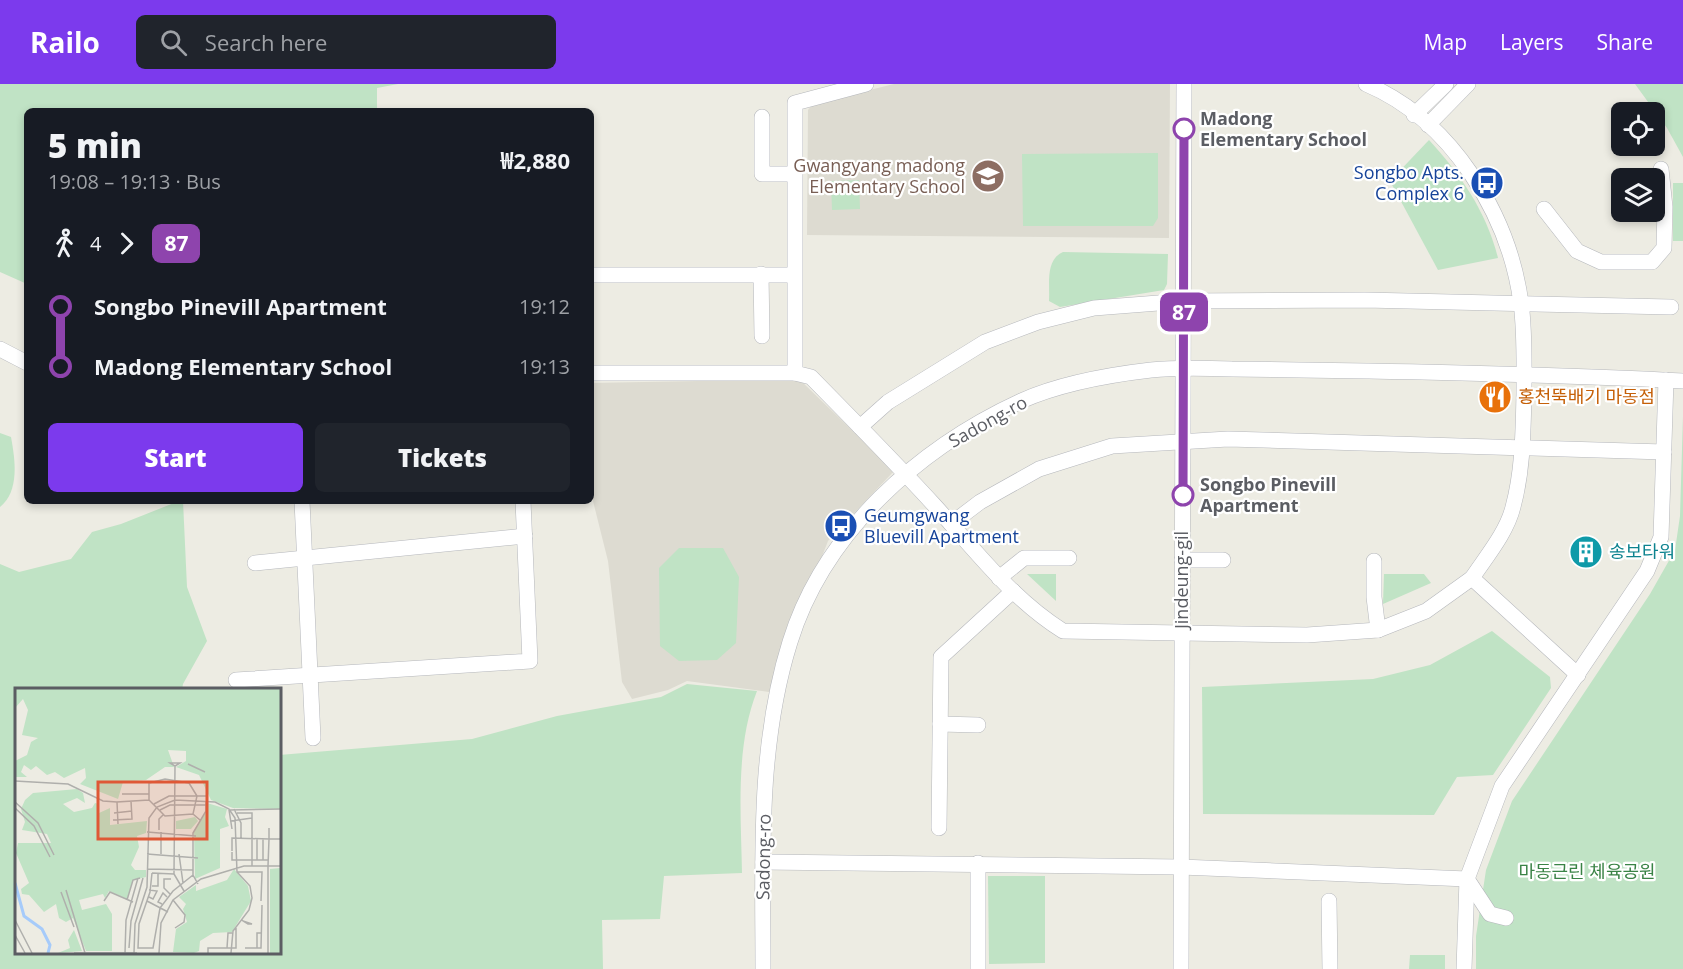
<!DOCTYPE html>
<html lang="en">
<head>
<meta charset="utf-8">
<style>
	body { margin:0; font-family:"Open Sans","Noto Sans KR",sans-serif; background:#20242c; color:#f1f3f6; height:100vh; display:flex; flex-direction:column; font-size:22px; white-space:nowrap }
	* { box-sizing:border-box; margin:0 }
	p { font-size:20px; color:#9ea1a6 }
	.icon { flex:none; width:33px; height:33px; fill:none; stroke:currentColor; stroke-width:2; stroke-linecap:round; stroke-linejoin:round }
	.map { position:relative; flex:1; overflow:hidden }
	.side { position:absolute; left:24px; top:24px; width:570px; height:396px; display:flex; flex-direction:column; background:#171b24; border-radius:9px; box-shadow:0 3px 9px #0003 }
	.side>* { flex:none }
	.badge { padding:0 12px; border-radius:9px; font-size:21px; line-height:39px }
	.controls { position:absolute; left:1611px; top:18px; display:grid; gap:12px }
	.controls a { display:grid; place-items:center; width:54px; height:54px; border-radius:9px; background:#171b24; box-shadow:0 3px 9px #0003; font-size:30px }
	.map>.badge { position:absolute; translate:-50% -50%; box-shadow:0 0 0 3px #fff }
	.legs { display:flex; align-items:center; gap:9px; height:66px; padding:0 24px; font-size:20px }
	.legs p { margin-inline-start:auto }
	.overview { display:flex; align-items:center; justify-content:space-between; height:102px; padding:0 24px }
	h1 { font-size:33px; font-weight:800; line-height:45px }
	.cta { display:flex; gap:12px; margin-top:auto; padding:12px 24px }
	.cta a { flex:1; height:69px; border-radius:9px; background:#7c3aed; color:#fff; font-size:24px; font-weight:800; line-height:69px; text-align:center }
	.cta a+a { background:#20242c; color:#f1f3f6 }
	ul { padding:0 24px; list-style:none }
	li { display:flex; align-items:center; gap:21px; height:60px; font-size:22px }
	li i { display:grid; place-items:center; width:9px; height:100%; margin:0 8px; background:currentColor }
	li i::after { content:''; width:15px; height:15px; margin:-8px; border:4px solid; border-radius:50%; background:#171b24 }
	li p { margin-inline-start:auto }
	li:first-child i { background:linear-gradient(#0000 50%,currentColor 0) }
	li:last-child i { background:linear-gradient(currentColor 50%,#0000 0) }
	header { display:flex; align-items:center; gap:36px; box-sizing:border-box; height:84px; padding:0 30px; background:#7c3aed; color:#fff }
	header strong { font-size:28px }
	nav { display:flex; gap:33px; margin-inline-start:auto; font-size:21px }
	.search { width:420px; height:54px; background:#20242c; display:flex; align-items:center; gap:15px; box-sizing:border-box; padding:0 21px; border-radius:9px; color:#9ea1a6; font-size:22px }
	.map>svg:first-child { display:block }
	.education { fill:#dddbd1 }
	.green { fill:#c0e3c5 }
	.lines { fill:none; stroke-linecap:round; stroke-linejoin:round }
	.minor-casing { stroke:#b5b7bc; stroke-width:16 }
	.minor { stroke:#fff; stroke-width:15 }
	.line-1-casing { stroke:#fff; stroke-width:14 }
	.line-1 { stroke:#8e44ad; stroke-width:9 }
	.stop-1-dot { fill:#fff; stroke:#8e44ad; stroke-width:3 }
	.labels { text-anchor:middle; stroke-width:4.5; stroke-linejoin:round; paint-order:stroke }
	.stop-label { font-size:18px; font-weight:bold; fill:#5b5d63; stroke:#fff; text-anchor:start }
	.education-label { font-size:18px; fill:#785e54; stroke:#fff; text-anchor:end }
	.transit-label { font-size:18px; fill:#164399; stroke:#fff; text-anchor:end }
	.food-label { font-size:18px; fill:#c56008; stroke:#fff; text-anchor:start }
	.street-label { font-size:18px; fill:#5b5d63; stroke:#fff }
	.culture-label { font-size:18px; fill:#0d838f; stroke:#fff; text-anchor:start }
	.park-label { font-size:18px; fill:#3a8346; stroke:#fff }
	.inset-river { fill:none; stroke:#a6cbfa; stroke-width:3 }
	.inset-road { fill:none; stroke:#afafac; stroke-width:1.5 }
	.view { fill:#df5836; fill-opacity:0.15; stroke:#df5836; stroke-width:3 }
	.inset-edge { fill:none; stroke:#5b5d63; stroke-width:3 }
</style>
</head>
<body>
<header>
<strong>Railo</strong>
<div class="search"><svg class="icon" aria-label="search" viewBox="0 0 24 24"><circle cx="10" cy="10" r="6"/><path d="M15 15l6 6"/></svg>Search here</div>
<nav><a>Map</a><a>Layers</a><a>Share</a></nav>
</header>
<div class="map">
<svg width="1683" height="885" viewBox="0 0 1683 885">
	<rect width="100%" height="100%" fill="#edece3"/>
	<g class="education">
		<polygon points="894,0 1170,0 1169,154 807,151 808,26 813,20"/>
		<polygon points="799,295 894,387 828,457 769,608 687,597 668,606 632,615 622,598 608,477 591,409 591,299"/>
	</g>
	<g class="green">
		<polygon points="0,0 398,0 377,4 377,27 27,27 27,200 0,188"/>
		<polygon points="1635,0 1683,0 1683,73 1667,44"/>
		<path d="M1429,56C1461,91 1486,127 1498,174L1438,186L1390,97Z"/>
		<polygon points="1158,69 1158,134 1153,142 1023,142 1022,70"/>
		<polygon points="859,96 860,125 832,126 831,97"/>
		<rect x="1673" y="99" width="10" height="58"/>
		<path d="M1063,168L1168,170L1167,200L1164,206L1060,223L1049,217C1050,199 1045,176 1063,168Z"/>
		<polygon points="1683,332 1683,885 1476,885 1476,852 1486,786 1512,717 1650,510 1675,466 1680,432"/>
		<path d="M0,349L11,353C15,375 20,407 0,423Z"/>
		<path d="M179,417H183L187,503L207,557L183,600L182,606H16V868H279V671L472,655L557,632L661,613L687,600L757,607C735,663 741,730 742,789L664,792L660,835L602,836L603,885H0V480L19,488L71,475L92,448L121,440Z"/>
		<polygon points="679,464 723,464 739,493 736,559 717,576 679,577 660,562 659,484"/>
		<polygon points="1027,490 1056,490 1056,517"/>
		<polygon points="1384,490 1424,490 1431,499 1383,520"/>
		<polygon points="1492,547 1550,593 1551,604 1493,691 1457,693 1434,731 1203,730 1202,603 1373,595 1430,581"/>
		<polygon points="988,792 1045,792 1045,879 989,880"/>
		<polygon points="1410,871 1445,871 1445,885 1409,885"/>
	</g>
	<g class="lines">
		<defs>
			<g id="minor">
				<path d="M866,0L795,19V289L811,293C853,336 895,378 935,422C975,466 1012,515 1063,547L1307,551L1378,546L1426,527L1472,494"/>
				<path d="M1366,0C1451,36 1509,130 1521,219C1525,248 1524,280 1524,310C1523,348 1523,386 1513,423C1507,448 1486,473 1472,494L1578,591"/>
				<polyline points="1414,31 1446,0"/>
				<polyline points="762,33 762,90 794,90"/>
				<polyline points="1428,41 1468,0"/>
				<polyline points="1544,125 1577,167 1601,178 1652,178 1664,164 1665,123 1661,85"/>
				<polyline points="761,190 762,252"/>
				<polyline points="591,191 793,191"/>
				<polyline points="0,265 27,279"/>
				<polyline points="591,289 795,289"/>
				<polyline points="860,343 888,318 985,258 1038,238 1094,224 1184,217 1365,216 1671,223"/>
				<polyline points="302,417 313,654"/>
				<polyline points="951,440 980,418 1039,385 1112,362 1228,355 1664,368"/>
				<polyline points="1182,476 1223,476"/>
				<polyline points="1374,477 1374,513 1378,546"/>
				<polyline points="255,479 525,452"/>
				<polyline points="999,494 1024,474 1069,474"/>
				<polyline points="236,596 530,577 523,417"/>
				<polyline points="940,640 978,641"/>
				<polyline points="939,744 941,573 1013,507"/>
				<polyline points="763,778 1181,783 1467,795 1490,830 1506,834"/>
				<polyline points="1329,817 1330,885"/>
				<path d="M763,885C763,776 757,663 790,558C824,448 919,364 1021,317C1061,299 1108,291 1151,286C1178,283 1205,284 1232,285C1277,286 1322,286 1367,287C1472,289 1578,291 1683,297"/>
				<polyline points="978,885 978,779"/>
				<polyline points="1181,885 1184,0"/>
				<polyline points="1464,885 1467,795 1502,702 1647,487 1661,453 1666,296"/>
			</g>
		</defs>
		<use href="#minor" class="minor-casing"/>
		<use href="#minor" class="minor"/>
	</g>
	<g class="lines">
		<defs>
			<polyline id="line-1" points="1183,411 1184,45"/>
		</defs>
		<use href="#line-1" class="line-1-casing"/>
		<use href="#line-1" class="line-1"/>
	</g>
	<defs>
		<symbol id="school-disc" viewBox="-11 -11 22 22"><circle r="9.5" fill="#8d6e63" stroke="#fff"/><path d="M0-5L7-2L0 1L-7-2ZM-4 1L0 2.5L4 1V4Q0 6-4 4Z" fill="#fff"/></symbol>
		<symbol id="bus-disc" viewBox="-11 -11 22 22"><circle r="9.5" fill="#1a4fb4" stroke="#fff"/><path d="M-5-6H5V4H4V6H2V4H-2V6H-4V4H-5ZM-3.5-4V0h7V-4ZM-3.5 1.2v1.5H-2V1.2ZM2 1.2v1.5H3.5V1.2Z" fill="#fff"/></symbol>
		<symbol id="restaurant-disc" viewBox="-11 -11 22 22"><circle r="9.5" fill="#e8710a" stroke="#fff"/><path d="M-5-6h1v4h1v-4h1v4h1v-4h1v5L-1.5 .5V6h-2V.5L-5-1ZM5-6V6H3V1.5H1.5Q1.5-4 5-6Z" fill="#fff"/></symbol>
		<symbol id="building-disc" viewBox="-11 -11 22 22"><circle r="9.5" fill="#0f9aa8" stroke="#fff"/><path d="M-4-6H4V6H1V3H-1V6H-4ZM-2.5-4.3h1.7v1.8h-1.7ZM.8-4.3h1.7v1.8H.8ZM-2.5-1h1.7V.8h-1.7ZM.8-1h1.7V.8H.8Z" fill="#fff"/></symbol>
	</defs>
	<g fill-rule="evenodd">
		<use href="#school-disc" x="969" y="73" width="38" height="38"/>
		<use href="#bus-disc" x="1468" y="80" width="38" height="38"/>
		<use href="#restaurant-disc" x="1476" y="294" width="38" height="38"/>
		<use href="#bus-disc" x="822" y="423" width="38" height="38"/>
		<use href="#building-disc" x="1567" y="449" width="38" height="38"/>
	</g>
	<g class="stop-1-dot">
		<circle cx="1184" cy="45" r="10"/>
		<circle cx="1183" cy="411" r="10"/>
	</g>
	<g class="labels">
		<g class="stop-label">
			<text x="1200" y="41">Madong<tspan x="1200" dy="21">Elementary School</tspan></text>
			<text x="1200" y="407">Songbo Pinevill<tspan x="1200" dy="21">Apartment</tspan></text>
		</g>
		<g class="education-label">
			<text x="965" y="88">Gwangyang madong<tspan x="965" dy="21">Elementary School</tspan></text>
		</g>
		<g class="transit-label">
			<text x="1464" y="95">Songbo Apts.<tspan x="1464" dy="21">Complex 6</tspan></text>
			<text x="864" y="438" text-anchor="start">Geumgwang<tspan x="864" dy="21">Bluevill Apartment</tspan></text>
		</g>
		<g class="food-label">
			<text x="1518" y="319">홍천뚝배기 마동점</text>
		</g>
		<g class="street-label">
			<text transform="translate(988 338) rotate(-29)" y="6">Sadong-ro</text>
			<text transform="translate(1182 496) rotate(-90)" y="6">Jindeung-gil</text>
			<text transform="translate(764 773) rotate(-89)" y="6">Sadong-ro</text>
		</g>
		<g class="culture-label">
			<text x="1609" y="474">송보타워</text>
		</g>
		<g class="park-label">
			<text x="1587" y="794">마동근린 체육공원</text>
		</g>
	</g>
	<g transform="translate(15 604)">
		<rect width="266" height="266" fill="#edece3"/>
		<path d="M0,0H265V121L218,120L196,112L184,87L161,79L171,73V63L153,62L159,79H150L131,92L108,94L103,111L65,96L71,90L70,80L49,90L40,84L32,87L21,78L16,82L9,77L6,84L12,89H0V73L12,67L16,54L23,50L7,47L13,22L8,11L0,20ZM62,101L68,105L70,115L62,110L48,116L59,124L77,120L80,115L84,116V125L95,120V137L132,133L131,145L122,148L124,159L116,177L120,182H131V189L118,192L112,211L94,203L90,210L88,206L64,212L67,222L91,216L97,226V263H71L58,230L51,234L44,230L41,216L29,224L14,207L7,206L6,201L14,195L1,165L3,155H36L32,146L7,142L10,134L6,121L10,112L18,105ZM192,115L212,121L210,129L214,138L205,141V180L180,191L179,144L191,124ZM180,129L183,133L176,141H161V133ZM265,180V265H255V181ZM219,181L233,198L236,213L217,244L198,245L185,253L184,263L179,265L158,264L161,241L172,234L168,221L171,216L164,209L181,197V203L212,192ZM59,242L67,263L43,265L55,260L53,252Z" fill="#c0e3c5"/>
		<path class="inset-river" d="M0,195L9,228L27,241L35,257L33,265"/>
		<path class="inset-road" d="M173,76L190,84M160,78L165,75H155L160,78L159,186L169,203M0,93L53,96L88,113L102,114M107,106H134M0,114L23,135L39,167M139,116L154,108H191M0,120L19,138L35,169M219,121L226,135V150M145,122L155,117H191M214,122L266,121M214,122L217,141M99,125L117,123M222,125H237V178M178,126L150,128L134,112V95L150,91L174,95L182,108L178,126L185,132M98,132L117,131L116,113M216,133L237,130M103,136L102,114L134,112M144,142V131L149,126M132,144L181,148M242,150V172M248,151V172M266,151H254L253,178H266M217,163V150L254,151V140M217,164V172H253M132,166L183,170M146,166V144M164,166L168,195M132,181L178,182M222,184H247L246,213M137,185L135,204L124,236L123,260H138L145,220L158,203L178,187M137,185L159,186M183,196L178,187V145L191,123V113M137,198H143V185M51,202L70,265M46,204L59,239M155,206L149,200V191H156M134,209L138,211L142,203L134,202M112,212L118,192L125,190M158,212L170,227L169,234L160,240M89,213L95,204L118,214M132,213L153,224M147,216L143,214L148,205L152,209M0,232L17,265M227,232L228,233L233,236H237L228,233M0,247L10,265M114,260L116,233L128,190M212,260L213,245H217M230,260H246L247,217M242,260V245H246M59,265H122M110,265L111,232L123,190M119,265L120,236L132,199L134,130L142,119L160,112L200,114L214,121L220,130L222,184L235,198L237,210L234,222L218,243L216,265M144,265L146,235L158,212L186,191L229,178H253V265M193,265V260H221V240"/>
		<path class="view" d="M83,94H192V151H83Z"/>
		<rect width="266" height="266" class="inset-edge"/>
	</g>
</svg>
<div class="controls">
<a><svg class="icon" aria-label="locate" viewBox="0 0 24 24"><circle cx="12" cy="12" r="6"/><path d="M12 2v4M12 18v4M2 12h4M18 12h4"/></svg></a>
<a><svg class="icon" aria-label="layers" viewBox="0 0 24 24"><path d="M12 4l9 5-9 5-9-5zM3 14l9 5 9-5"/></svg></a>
</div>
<b class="badge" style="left:1184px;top:228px;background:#8e44ad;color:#fff">87</b>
<section class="side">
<div class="overview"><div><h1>5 min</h1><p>19:08 – 19:13 · Bus</p></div><b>₩2,880</b></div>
<div class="legs"><svg class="icon" aria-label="walk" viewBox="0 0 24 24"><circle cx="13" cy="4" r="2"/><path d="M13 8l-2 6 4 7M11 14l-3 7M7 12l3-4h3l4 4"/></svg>4<svg class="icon" aria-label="forward" viewBox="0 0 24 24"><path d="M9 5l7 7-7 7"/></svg><b class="badge" style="background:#8e44ad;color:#fff">87</b></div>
<ul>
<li><i style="color:#8e44ad"></i><b>Songbo Pinevill Apartment</b><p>19:12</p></li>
<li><i style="color:#8e44ad"></i><b>Madong Elementary School</b><p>19:13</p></li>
</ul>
<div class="cta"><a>Start</a><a>Tickets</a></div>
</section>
</div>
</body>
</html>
